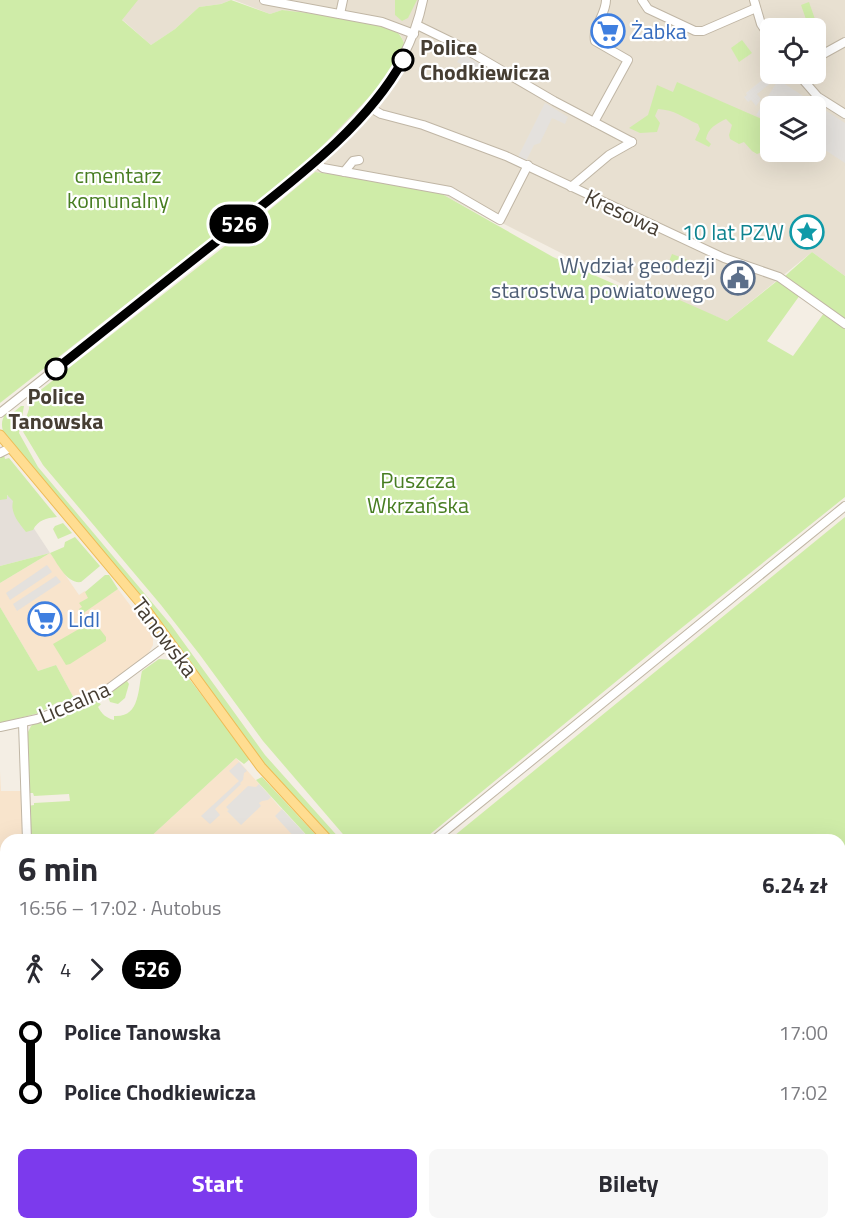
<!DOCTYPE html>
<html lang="pl">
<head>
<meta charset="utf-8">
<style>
	body { margin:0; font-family:"Titillium Web",sans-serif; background:#f7f7f7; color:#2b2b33; height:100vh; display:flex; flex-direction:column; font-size:22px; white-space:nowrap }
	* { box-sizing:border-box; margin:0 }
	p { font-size:20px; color:#7c7c81 }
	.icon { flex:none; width:33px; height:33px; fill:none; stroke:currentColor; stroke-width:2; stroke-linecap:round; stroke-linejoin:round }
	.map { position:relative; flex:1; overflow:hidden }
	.panel { position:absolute; left:0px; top:834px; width:846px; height:396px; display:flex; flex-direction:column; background:#fff; border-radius:18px 18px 0 0; box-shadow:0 6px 24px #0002 }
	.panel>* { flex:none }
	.badge { padding:0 12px; border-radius:20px; font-size:21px; line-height:39px }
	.fabs { position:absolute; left:760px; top:18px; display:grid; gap:12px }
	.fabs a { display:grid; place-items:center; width:66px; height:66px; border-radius:9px; background:#fff; box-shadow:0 6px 24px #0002; font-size:30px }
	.map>.badge { position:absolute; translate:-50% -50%; box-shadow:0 0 0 3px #fff }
	.legs { display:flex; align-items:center; gap:9px; height:66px; padding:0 18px; font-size:20px }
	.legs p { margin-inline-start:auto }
	.summary { display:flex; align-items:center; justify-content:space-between; height:102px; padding:0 18px }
	h1 { font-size:33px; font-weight:700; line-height:45px }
	.action { display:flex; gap:12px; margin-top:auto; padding:12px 18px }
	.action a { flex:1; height:69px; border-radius:9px; background:#7c3aed; color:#fff; font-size:24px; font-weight:700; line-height:69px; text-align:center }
	.action a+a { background:#f7f7f7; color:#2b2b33 }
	ul { padding:0 18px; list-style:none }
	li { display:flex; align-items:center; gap:21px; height:60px; font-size:22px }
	li i { display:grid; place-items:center; width:9px; height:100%; margin:0 8px; background:currentColor }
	li i::after { content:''; width:15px; height:15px; margin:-8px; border:4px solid; border-radius:50%; background:#fff }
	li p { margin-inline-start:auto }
	li:first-child i { background:linear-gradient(#0000 50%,currentColor 0) }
	li:last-child i { background:linear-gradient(currentColor 50%,#0000 0) }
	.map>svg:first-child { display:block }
	.residential { fill:#e8e0d1; fill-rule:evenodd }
	.commercial { fill:#f8e4cc }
	.industrial { fill:#e5dfd9 }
	.green { fill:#cfeca8 }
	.parking { fill:#e4e1dd }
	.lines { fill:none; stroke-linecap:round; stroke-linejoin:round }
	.stream { stroke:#9ad3f7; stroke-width:1.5 }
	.minor-casing { stroke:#c0b6a5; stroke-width:10 }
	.major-casing { stroke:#eebc57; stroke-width:11 }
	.minor { stroke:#fff; stroke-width:8 }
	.major { stroke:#ffdd91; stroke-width:9 }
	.line-1-casing { stroke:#fff; stroke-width:14 }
	.line-1 { stroke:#000; stroke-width:9 }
	.stop-1-dot { fill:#fff; stroke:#000; stroke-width:3 }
	.labels { text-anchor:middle; stroke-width:4.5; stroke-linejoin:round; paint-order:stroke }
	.shop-label { font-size:22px; fill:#366cbe; stroke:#fff; text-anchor:start }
	.stop-label { font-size:22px; font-weight:bold; fill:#463e33; stroke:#fff; text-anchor:start }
	.park-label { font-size:22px; fill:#477d21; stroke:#fff }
	.street-label { font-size:22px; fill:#463e33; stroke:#fff }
	.culture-label { font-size:22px; fill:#0d838f; stroke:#fff; text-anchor:end }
	.service-label { font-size:22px; fill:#4e5e75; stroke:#fff; text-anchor:end }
</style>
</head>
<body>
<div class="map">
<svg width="845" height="1230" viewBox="0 0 845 1230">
	<rect width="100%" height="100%" fill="#f4eee4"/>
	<g class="residential">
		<polygon points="100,0 231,0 221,4 199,7 175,29 151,45"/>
		<path d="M234,0H845V276L812,252L727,321L637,284L628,287L502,223L497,224L442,194L353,177L315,172L306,163L374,92L404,43L401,36L395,30L375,24L282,10L270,14ZM771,28H816V74H771ZM771,106H816V152H771Z"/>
		<polygon points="840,1220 845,1220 845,1230 815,1230 816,1224 840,1224"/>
	</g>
	<g class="commercial">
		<polygon points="50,553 79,595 85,591 94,605 118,589 153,636 153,645 148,654 116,679 76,702 56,665 38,671 0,607 0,583"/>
		<polygon points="236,758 309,840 147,840 186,804"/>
		<polygon points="0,771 1,791 28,791 30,840 6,840 6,1079 0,1079"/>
	</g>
	<g class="industrial">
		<polygon points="12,495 50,553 0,566 0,497"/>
		<polygon points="0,1079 6,1079 6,1167 0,1165"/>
	</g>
	<g class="green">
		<path d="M0,0H138L122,20L151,45L175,29L199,7L221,4L231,0L270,14L282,10C304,13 380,20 396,32C400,34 402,38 404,43L393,67L374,92L306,163L0,403Z"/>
		<polygon points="395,0 417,0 408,18 402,21 395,15"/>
		<polygon points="809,2 816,22 808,25 801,5"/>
		<polygon points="742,40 752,53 739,62 731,48"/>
		<path d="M677,82L771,123C771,136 771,149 757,154L752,151L744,142L739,144L730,139L729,135L732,125L726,119C716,124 708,128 706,139L711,144L709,147L695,140L700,129L698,124C682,117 675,110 658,109L655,116L660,123L657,132L640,133L629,128L648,115L657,85L673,92Z"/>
		<polygon points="315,172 353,177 442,194 553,257 630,291 641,287 675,298 727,321 777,281 800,295 767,341 793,356 824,313 845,329 845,497 669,638 423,840 348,840 263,741 200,655 161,605 43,465 22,430 29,409 29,402 38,392 243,232"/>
		<polygon points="812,252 845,276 845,320 784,277"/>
		<polygon points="672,254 690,261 686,271 668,264"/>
		<path d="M21,406H24L19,433L38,467L171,625L265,755L341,840H332L275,779L4,434C1,426 1,420 6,413L9,416Z"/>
		<path d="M0,455H4L5,459L9,458L57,517C46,518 38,520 33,530L26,532C19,523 10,513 13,501L7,495V499L0,500Z"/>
		<polygon points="845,517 845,1110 840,1108 840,840 449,840"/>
		<polygon points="63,523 72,533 58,539 53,529 55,526"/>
		<path d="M75,537L100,566L81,582C67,584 58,564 50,553L0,583V566L50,553L64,547L65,542Z"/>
		<polygon points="105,575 109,575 118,589 82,614 79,609 82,607 79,603 88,598 85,592"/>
		<polygon points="0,607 38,671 56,665 76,702 58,702 39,713 0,723"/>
		<polygon points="91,622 95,623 106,637 106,641 70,664 66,665 53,644"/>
		<path d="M159,659L171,660L178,664L250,759L244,764L236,758L147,840H30L28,806L34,805V803L70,801L69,794L34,796L33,793H28L27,734L31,726L38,721L76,710L95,701L101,704L98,707C102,714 106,718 114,720V716C140,718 138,689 142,671Z"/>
		<polygon points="125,681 127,681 129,684 125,698 118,704 110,702 107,694"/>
		<polygon points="262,777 315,834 313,840 311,840 256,780"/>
		<polygon points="840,1121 845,1123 845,1220 840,1220"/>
		<polygon points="0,1165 6,1167 6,1224 146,1224 113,1230 0,1230"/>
		<polygon points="202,1224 816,1224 815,1230 373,1230 367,1228 364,1230 169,1230"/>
	</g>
	<g class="parking">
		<polygon points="462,54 498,74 494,83 457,62"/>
		<polygon points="771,73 782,74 757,94 761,99 756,106 751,100 748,102 744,97 747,95 746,93"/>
		<polygon points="780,81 845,123 845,163 816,144 816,106 771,106 771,122 756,115 777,82"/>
		<polygon points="545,103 568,117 565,124 552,118 540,143 534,145 526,161 518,157"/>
		<polygon points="47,565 52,572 10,600 6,593"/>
		<polygon points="56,576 61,582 17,611 13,604"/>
		<polygon points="239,762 247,771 244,773 243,780 240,783 241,784 215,809 220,815 210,824 201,816 239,781 229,771"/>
		<polygon points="259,784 271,797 268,800 262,801 259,803 261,806 241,825 227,811 229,810 226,807 248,786 256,787"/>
		<polygon points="282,809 305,834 299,840 297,840 275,816"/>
	</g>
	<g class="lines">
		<g class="stream">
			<polyline points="0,1206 6,1207"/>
			<polyline points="47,1224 59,1230"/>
		</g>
		<defs>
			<g id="minor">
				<polyline points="264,0 382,22 414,34"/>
				<polyline points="642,0 648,9 695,31 703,31 756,8"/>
				<polyline points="754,0 761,24 771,39"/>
				<polyline points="340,14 343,0"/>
				<polyline points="417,25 460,46 554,101 632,142"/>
				<polyline points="816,58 845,42"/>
				<polyline points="798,74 818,97 845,114"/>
				<polyline points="369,107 381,114 423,125 506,156 724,258 779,277 845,324"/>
				<path d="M594,122L628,60L595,41C592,27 606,15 606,0"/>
				<polyline points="315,161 323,168 450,191 500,220 528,165"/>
				<polyline points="344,172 353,161 359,160"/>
				<polyline points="571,187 609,155 632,142"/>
				<path d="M0,413L268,201C335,146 405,89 423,0"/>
				<polyline points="0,453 10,448"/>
				<polyline points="23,723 27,840"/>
				<polyline points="0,727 37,719 100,695 170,643"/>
				<polyline points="434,840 845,506"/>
				<polyline points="138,1230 171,1224"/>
			</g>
			<g id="major">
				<polyline points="0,435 144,607 261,767 328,840"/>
				<polyline points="840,1115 845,1117"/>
			</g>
		</defs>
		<use href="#minor" class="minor-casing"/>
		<use href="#major" class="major-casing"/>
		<use href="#minor" class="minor"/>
		<use href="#major" class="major"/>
	</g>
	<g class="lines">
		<defs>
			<path id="line-1" d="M56,369C115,322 175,274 235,227C295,179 366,127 403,60"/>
		</defs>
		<use href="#line-1" class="line-1-casing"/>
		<use href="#line-1" class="line-1"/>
	</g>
	<defs>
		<symbol id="supermarket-ring" viewBox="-11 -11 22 22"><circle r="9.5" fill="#fff" stroke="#3f7fe0" stroke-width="1.5"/><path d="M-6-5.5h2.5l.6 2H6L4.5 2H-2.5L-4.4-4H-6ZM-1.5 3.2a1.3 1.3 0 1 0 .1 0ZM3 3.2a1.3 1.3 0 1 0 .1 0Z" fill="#3f7fe0"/></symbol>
		<symbol id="sight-ring" viewBox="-11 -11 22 22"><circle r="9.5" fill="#fff" stroke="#0f9aa8" stroke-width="1.5"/><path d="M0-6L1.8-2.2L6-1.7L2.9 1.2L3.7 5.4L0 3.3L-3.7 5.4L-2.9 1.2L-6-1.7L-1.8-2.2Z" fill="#0f9aa8"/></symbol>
		<symbol id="civic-ring" viewBox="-11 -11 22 22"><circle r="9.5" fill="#fff" stroke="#5c6f8a" stroke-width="1.5"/><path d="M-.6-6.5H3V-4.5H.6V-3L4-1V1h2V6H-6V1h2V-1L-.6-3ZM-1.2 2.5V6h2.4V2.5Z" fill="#5c6f8a"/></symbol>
	</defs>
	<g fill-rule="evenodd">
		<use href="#supermarket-ring" x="589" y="12" width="38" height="38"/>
		<use href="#sight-ring" x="788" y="213" width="38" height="38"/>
		<use href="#civic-ring" x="719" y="259" width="38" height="38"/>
		<use href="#supermarket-ring" x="26" y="600" width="38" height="38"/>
	</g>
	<g class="stop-1-dot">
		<circle cx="403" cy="60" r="10"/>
		<circle cx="56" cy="369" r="10"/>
	</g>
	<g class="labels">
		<g class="shop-label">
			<text x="631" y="39">Żabka</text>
			<text x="68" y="627">Lidl</text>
		</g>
		<g class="stop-label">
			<text x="420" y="55">Police<tspan x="420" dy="25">Chodkiewicza</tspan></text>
			<text x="56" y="404" text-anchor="middle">Police<tspan x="56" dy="25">Tanowska</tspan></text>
		</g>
		<g class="park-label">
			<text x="118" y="183">cmentarz<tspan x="118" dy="25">komunalny</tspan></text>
			<text x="418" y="488">Puszcza<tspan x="418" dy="25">Wkrzańska</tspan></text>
		</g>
		<g class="street-label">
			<text transform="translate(623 212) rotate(25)" y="8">Kresowa</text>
			<text transform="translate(165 637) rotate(53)" y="8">Tanowska</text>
			<text transform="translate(74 702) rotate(-23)" y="8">Licealna</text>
		</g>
		<g class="culture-label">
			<text x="784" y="240">10 lat PZW</text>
		</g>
		<g class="service-label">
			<text x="715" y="273">Wydział geodezji<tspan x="715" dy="25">starostwa powiatowego</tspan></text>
		</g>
	</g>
</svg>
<div class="fabs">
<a><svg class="icon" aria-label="locate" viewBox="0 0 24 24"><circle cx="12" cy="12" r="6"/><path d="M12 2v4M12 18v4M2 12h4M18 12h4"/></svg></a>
<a><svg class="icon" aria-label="layers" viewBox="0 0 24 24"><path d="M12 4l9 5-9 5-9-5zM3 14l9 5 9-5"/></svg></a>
</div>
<b class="badge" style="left:239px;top:224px;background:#000;color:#fff">526</b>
<section class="panel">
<div class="summary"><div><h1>6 min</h1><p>16:56 – 17:02 · Autobus</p></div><b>6.24 zł</b></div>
<div class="legs"><svg class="icon" aria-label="walk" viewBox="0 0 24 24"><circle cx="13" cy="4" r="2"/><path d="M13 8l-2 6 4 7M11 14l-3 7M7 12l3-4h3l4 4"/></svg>4<svg class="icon" aria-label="forward" viewBox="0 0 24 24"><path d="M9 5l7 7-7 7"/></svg><b class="badge" style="background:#000;color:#fff">526</b></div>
<ul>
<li><i style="color:#000"></i><b>Police Tanowska</b><p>17:00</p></li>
<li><i style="color:#000"></i><b>Police Chodkiewicza</b><p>17:02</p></li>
</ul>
<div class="action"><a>Start</a><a>Bilety</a></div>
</section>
</div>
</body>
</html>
